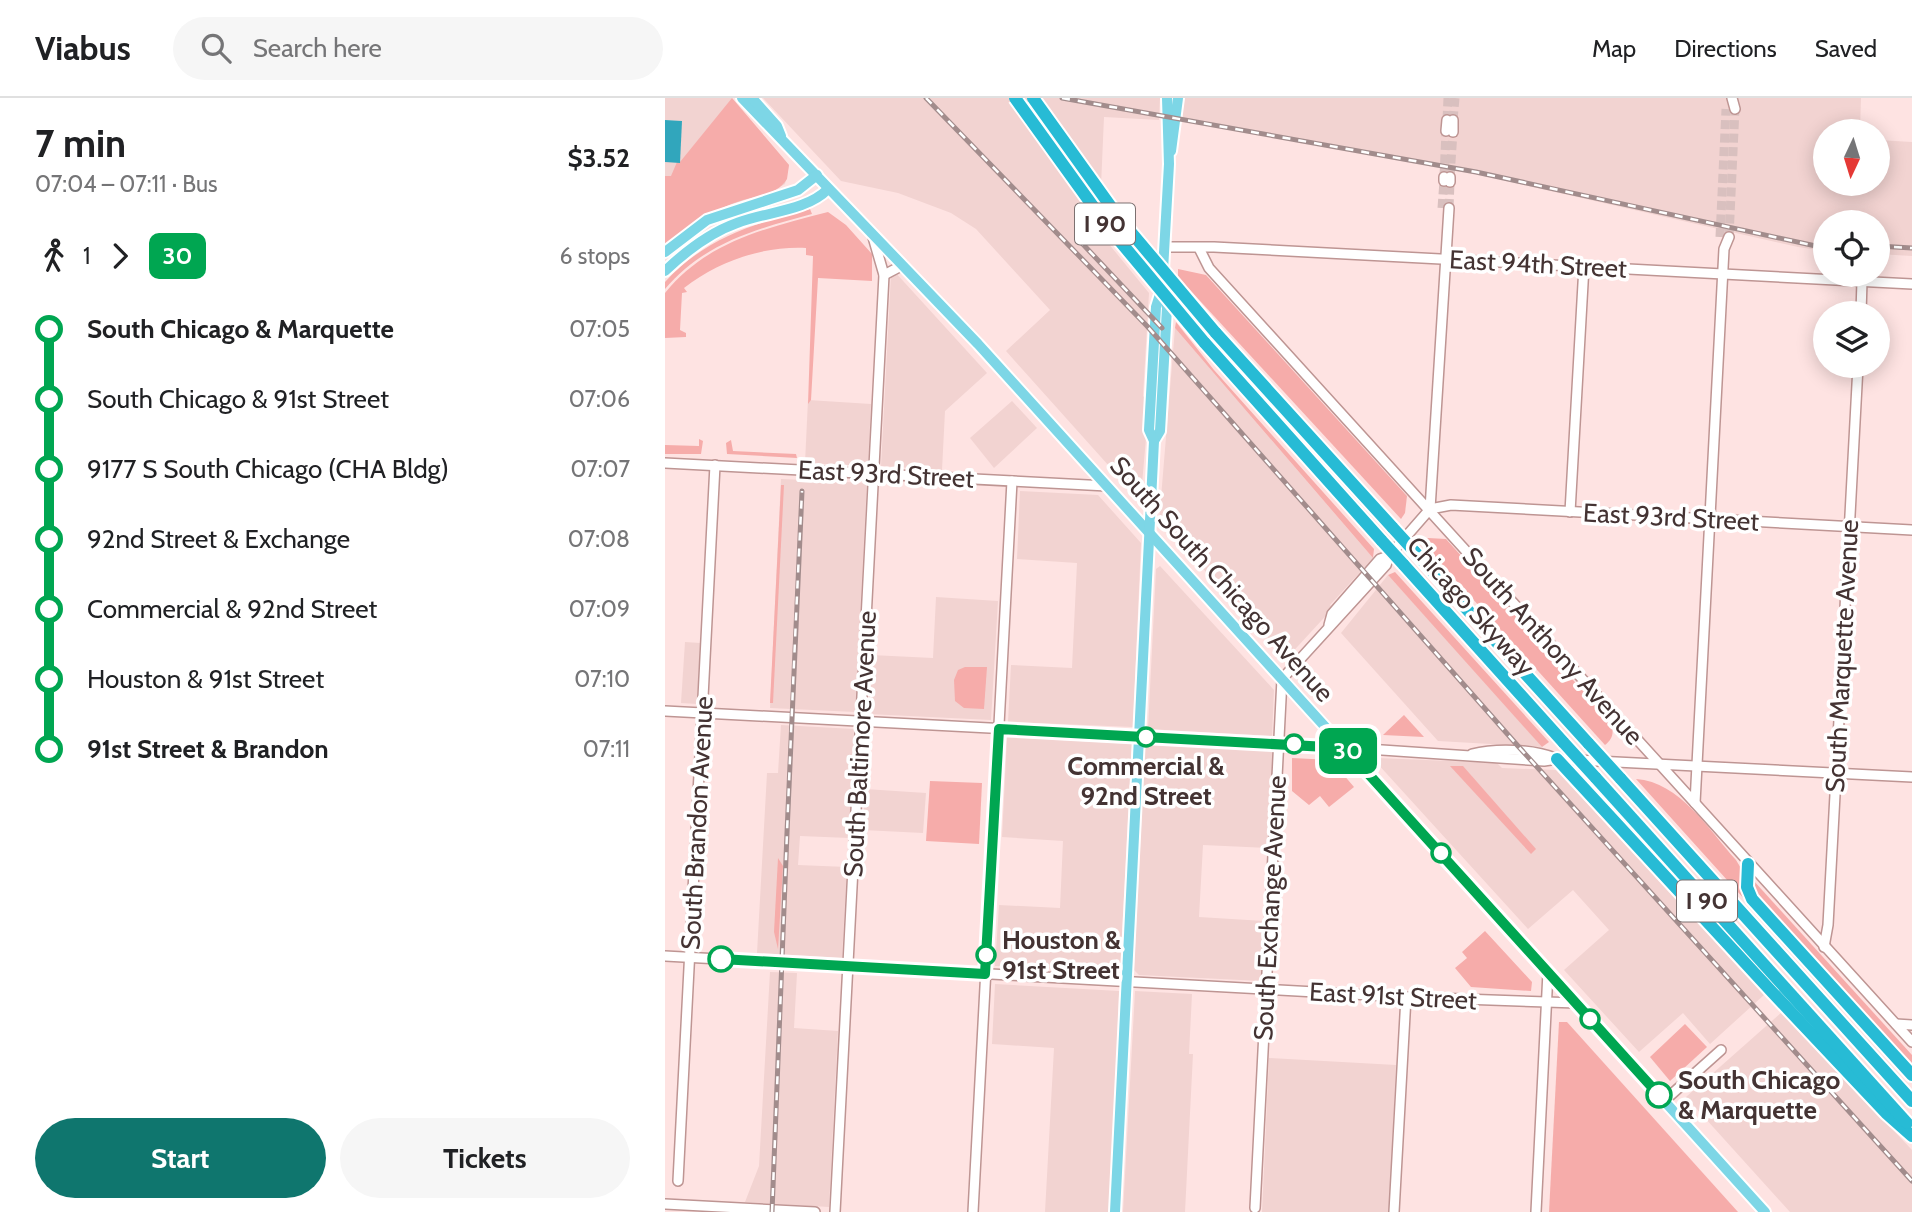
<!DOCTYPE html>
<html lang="en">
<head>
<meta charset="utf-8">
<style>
	body { margin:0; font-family:Cabin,sans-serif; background:#f6f6f6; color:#202124; height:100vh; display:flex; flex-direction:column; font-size:26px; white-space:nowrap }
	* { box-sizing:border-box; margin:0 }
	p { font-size:23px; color:#757577 }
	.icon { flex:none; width:38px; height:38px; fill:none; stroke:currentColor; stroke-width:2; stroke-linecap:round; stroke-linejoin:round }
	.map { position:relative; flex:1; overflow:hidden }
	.details { display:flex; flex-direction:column; background:#fff; width:665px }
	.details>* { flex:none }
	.badge { padding:0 14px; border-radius:10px; font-size:24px; line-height:46px }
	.needle { width:46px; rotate:184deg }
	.fabs { position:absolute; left:1148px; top:21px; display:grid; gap:14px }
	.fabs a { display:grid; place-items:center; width:77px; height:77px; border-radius:50%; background:#fff; box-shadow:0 4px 18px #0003; font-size:35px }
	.map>.badge { position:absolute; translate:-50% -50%; box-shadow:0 0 0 4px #fff }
	.legs { display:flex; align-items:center; gap:10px; height:77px; padding:0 35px; font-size:23px }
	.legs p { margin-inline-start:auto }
	.summary { display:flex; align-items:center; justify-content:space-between; height:119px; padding:0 35px }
	h1 { font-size:38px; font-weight:700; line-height:52px }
	.button { display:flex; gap:14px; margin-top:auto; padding:14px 35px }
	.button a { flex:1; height:80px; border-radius:42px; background:#0f766e; color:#fff; font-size:28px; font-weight:700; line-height:80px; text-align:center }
	.button a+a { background:#f6f6f6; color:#202124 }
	ul { padding:0 35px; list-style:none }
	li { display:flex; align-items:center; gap:24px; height:70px; font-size:26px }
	li i { display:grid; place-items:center; width:10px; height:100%; margin:0 9px; background:currentColor }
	li i::after { content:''; width:18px; height:18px; margin:-9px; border:5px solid; border-radius:50%; background:#fff }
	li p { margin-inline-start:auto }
	li:first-child i { background:linear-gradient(#0000 50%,currentColor 0) }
	li:last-child i { background:linear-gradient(currentColor 50%,#0000 0) }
	header { display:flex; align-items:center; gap:42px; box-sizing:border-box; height:98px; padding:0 35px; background:#fff; border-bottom:2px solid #e0e0e0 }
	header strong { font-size:33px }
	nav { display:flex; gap:38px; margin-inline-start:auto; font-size:24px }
	.search { width:490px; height:63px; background:#f6f6f6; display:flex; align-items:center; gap:18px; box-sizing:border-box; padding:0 24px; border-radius:38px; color:#757577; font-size:26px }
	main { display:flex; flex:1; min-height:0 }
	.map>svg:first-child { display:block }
	.built { fill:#f2d3d1 }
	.green { fill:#f6acaa }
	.water { fill:#31a6bc }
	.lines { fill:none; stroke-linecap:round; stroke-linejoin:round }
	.minor-tunnel { stroke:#d9c0bf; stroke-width:9; stroke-dasharray:9 4.5; stroke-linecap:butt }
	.minor-casing { stroke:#be9593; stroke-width:12 }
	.major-casing { stroke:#fff; stroke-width:14 }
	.highway-casing { stroke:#fff; stroke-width:16 }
	.minor { stroke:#fff; stroke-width:9 }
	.major { stroke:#7dd6e6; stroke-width:10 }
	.highway { stroke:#27bbd5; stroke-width:12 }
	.rail-casing { stroke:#a28c8c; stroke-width:5 }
	.rail { stroke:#fff; stroke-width:2.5; stroke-dasharray:8; stroke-linecap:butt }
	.highway-bridge-casing { stroke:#fff; stroke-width:16; stroke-linecap:butt }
	.highway-bridge { stroke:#27bbd5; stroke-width:12 }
	.line-1-casing { stroke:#fff; stroke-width:16 }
	.line-1 { stroke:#00a651; stroke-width:10 }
	.stop-1-dot { fill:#fff; stroke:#00a651; stroke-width:3.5 }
	.labels { text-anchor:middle; stroke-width:7; stroke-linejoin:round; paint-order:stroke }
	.shield { fill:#fff; stroke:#7c7070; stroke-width:2 }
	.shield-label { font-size:24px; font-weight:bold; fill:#433 }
	.street-label { font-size:26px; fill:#433; stroke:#fff }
	.stop-label { font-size:26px; font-weight:bold; fill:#433; stroke:#fff; text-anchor:start }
</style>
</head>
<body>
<header>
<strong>Viabus</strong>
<div class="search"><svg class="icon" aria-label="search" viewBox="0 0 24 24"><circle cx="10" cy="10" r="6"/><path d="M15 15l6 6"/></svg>Search here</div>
<nav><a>Map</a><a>Directions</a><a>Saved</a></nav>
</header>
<main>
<section class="details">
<div class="summary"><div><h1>7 min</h1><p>07:04 – 07:11 · Bus</p></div><b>$3.52</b></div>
<div class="legs"><svg class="icon" aria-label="walk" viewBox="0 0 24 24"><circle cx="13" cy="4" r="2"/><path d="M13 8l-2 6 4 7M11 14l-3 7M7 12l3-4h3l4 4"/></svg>1<svg class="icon" aria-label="forward" viewBox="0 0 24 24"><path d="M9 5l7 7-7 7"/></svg><b class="badge" style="background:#00a651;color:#fff">30</b><p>6 stops</p></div>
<ul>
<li><i style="color:#00a651"></i><b>South Chicago &amp; Marquette</b><p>07:05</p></li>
<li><i style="color:#00a651"></i><span>South Chicago &amp; 91st Street</span><p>07:06</p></li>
<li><i style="color:#00a651"></i><span>9177 S South Chicago (CHA Bldg)</span><p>07:07</p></li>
<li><i style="color:#00a651"></i><span>92nd Street &amp; Exchange</span><p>07:08</p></li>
<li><i style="color:#00a651"></i><span>Commercial &amp; 92nd Street</span><p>07:09</p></li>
<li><i style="color:#00a651"></i><span>Houston &amp; 91st Street</span><p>07:10</p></li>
<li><i style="color:#00a651"></i><b>91st Street &amp; Brandon</b><p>07:11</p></li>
</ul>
<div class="button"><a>Start</a><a>Tickets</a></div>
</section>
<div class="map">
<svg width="1247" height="1114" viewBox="0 0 1247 1114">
	<rect width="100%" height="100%" fill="#fee3e2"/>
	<g class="built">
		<polygon points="0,0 67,0 124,67 120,86 102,96 57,109 27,126 0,147 0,64 15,64 16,23 0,22"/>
		<polygon points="98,0 495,0 494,22 439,19 434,134 484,195 478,298 484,305 476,398 470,397 341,253 385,212 311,131 286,115 233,95 176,83"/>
		<polygon points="517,0 1196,0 1195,33 1160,33 1160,86 1213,86 1213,42 1247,44 1247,158 1213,156 1213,124 1160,124 1160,153 1133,149 802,74 516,22"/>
		<polygon points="229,173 322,275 280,313 277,372 216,368 226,176"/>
		<polygon points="510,230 708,460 665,507 668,510 622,560 494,424"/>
		<polygon points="143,302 206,306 203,368 140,365"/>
		<polygon points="347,303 372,330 329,370 305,340"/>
		<polygon points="116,381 202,385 190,614 105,610"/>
		<polygon points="355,393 433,397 476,445 468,629 343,624 346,567 407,570 412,465 352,461"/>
		<polygon points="495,468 609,592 607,638 483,631 491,471"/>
		<polygon points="723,477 813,576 877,649 773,643 676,535"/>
		<polygon points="271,499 333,503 326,622 203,616 206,557 268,560"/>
		<polygon points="20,544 35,545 32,606 16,605"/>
		<polygon points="116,627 189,631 184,740 135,738 133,767 182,769 177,860 92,855 102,675 113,675"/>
		<polygon points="342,639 467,646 455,874 330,868 334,807 395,810 398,743 337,739"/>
		<polygon points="485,647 608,653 603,750 538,747 534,819 599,823 596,883 474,877 469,872 480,651"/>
		<polygon points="713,660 832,665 837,670 891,672 1100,896 1045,946 1018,915 974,954 899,872 944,832 908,792 863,831 711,664"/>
		<polygon points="200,691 261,695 258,735 198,732"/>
		<polygon points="105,874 132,875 129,930 173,933 164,1109 80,1104 94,1068"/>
		<polygon points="330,886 454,893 446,1114 380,1114 389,950 327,946"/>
		<polygon points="470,893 527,896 524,956 528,956 520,1114 458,1114"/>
		<polygon points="1117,914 1247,1052 1247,1114 1125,1114 1021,999"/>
		<polygon points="604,960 731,967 724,1114 597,1114"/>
	</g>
	<g class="green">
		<path d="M67,0L124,67L122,81C113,96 93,98 78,102C48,111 24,129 0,147V78H6L12,64H15Z"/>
		<path d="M145,111L147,116C91,131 39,145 0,191V184C40,140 90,125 145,111Z"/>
		<path d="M163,114L181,127L207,156V183L153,180L146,302L143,306L148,158L141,157V150C97,148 54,163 19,190L22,194L17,195L15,232L21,235V239L0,240V195C42,143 102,130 163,114Z"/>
		<polygon points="513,171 541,177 742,398 740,415 736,421 513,179"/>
		<polygon points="511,224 549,272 709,451 708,460 510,230"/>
		<polygon points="34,341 38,343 36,356 0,356 0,347 34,348"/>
		<polygon points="66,342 68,353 131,356 132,360 62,356 61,345"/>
		<polygon points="116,387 119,387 108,605 105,605"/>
		<path d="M763,440L781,441L945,623C949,633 949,640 940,647L757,445Z"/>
		<polygon points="730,474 884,644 877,649 723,477"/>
		<polygon points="300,569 322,569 319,611 299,610 290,603 289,582 293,572"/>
		<polygon points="739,617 759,639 718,637"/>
		<polygon points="627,660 666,662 689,689 664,709 655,698 644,707 627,693"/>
		<polygon points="785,668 798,668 871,751 866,756"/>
		<path d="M971,681C1015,684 1044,732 1071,762L1077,772V789L1247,987Z"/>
		<polygon points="265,683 317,685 314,746 261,743"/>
		<polygon points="113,760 118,768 113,851 109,834"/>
		<polygon points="1088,782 1247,957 1247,968 1098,803 1089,791"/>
		<polygon points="820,833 867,884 866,893 806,889 790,870 802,860 797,854"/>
		<polygon points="894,924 902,924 1073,1114 884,1114"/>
		<polygon points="1020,926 1042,949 1005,983 985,959"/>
	</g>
	<polygon class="water" points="0,22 17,23 15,65 0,64"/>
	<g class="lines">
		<g class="minor-tunnel">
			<polyline points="782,22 783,0"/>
			<polyline points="788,22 790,0"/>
			<polyline points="779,79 781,33"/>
			<polyline points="785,79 788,34"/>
			<polyline points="777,110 779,83"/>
			<polyline points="784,110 785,84"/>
			<polyline points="1055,139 1061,11"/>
			<polyline points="1064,139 1070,11"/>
		</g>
		<defs>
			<g id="minor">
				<polyline points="1067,0 1070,11"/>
				<polyline points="781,33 782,22"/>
				<polyline points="788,34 788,22"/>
				<polyline points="779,83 779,79"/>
				<polyline points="785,84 785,79"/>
				<polyline points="499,149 549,149 1247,186"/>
				<polyline points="534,150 544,170 1247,944"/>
				<polyline points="219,177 238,167"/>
				<polyline points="1196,215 1197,183"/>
				<polyline points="0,365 442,388"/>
				<polyline points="765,411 786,407 1247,432"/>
				<polyline points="765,411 784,110"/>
				<polyline points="905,414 919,168"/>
				<polyline points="664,527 667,516 715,461 724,458"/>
				<polyline points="0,613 614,645 879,663 892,661 1247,679"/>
				<path d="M807,656C831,650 867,651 890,660"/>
				<polyline points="1030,705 1059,151 1064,139"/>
				<polyline points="1159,849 1163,827 1193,268"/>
				<polyline points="0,858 741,899 912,905"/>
				<polyline points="1231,926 1247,927"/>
				<polyline points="999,1003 1056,952"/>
				<polyline points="13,1083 50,367"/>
				<polyline points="0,1106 150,1114"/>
				<polyline points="590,1110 617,581 721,467 724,458 765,411"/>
				<polyline points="170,1114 219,177 208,139"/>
				<polyline points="308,1114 347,383"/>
				<polyline points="729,1114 741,899"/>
				<polyline points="871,1114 883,874"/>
			</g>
			<g id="major">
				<polyline points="77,0 313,246 1100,1114"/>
				<polyline points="87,0 112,28 116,38"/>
				<polyline points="506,53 513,0"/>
				<polyline points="0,154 42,122 133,92 152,77"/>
				<path d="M0,173C21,153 44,135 72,125C100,114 142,113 163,91"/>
				<polyline points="489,343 495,333 502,210 499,196"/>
				<polyline points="450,1114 489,343 484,332 491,209 497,190 504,66 502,0"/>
			</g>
			<g id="highway">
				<polyline points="550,234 728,430"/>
				<polyline points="539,244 717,443"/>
				<polyline points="749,453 924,646"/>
				<polyline points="738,466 899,645"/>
				<polyline points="892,661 1107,894 1221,1015 1247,1038"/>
				<polyline points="930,679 1242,1025"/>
				<polyline points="955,680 1247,1003"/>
				<polyline points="1083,766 1082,789 1087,801 1247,977"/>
			</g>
		</defs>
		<use href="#minor" class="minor-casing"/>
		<use href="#major" class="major-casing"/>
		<use href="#highway" class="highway-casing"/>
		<use href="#minor" class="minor"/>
		<use href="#major" class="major"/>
		<use href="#highway" class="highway"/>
		<defs>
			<g id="rail">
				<polyline points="261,0 482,228 853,648 1247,1083"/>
				<polyline points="397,0 811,74 1160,150"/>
				<polyline points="413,141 497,230"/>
				<polyline points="1213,148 1247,150"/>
				<path d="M107,1114C117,874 125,633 137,393"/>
			</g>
		</defs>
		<use href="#rail" class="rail-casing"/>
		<use href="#rail" class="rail"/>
		<defs>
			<g id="highway-bridge">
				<polyline points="350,0 443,129 539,244"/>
				<polyline points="368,0 454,120 550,234"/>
				<polyline points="728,430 749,453"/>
				<polyline points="717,443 738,466"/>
				<polyline points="899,645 930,679"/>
				<polyline points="924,646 955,680"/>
			</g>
		</defs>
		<use href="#highway-bridge" class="highway-bridge-casing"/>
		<use href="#highway-bridge" class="highway-bridge"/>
	</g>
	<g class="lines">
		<defs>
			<polyline id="line-1" points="56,861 320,876 334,631 680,650 994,997"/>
		</defs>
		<use href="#line-1" class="line-1-casing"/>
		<use href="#line-1" class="line-1"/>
	</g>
	<g class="stop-1-dot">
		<circle cx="481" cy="639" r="9"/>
		<circle cx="629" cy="646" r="9"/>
		<circle cx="776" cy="755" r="9"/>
		<circle cx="321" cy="857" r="9"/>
		<circle cx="56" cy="861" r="12"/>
		<circle cx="925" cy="921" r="9"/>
		<circle cx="994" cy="997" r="12"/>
	</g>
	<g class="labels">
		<g class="shield">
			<rect x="410" y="105.5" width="60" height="41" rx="5"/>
			<rect x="1012" y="782.5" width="60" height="41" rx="5"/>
		</g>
		<g class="shield-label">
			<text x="440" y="134">I 90</text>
			<text x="1042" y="811">I 90</text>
		</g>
		<g class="street-label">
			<text transform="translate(873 166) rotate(3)" y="9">East 94th Street</text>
			<text transform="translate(221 376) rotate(3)" y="9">East 93rd Street</text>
			<text transform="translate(1006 419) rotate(3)" y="9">East 93rd Street</text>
			<text transform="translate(557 481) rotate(48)" y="9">South South Chicago Avenue</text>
			<text transform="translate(806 508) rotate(48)" y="9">Chicago Skyway</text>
			<text transform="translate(888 548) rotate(48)" y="9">South Anthony Avenue</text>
			<text transform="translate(1177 558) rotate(-87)" y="9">South Marquette Avenue</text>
			<text transform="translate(195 646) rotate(-87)" y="9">South Baltimore Avenue</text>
			<text transform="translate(32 725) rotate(-87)" y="9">South Brandon Avenue</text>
			<text transform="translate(605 810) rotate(-87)" y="9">South Exchange Avenue</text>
			<text transform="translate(728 898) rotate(3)" y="9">East 91st Street</text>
		</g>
		<g class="stop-label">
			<text x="481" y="677" text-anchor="middle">Commercial &amp;<tspan x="481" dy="30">92nd Street</tspan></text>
			<text x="337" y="851">Houston &amp;<tspan x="337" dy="30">91st Street</tspan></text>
			<text x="1013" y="991">South Chicago<tspan x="1013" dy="30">&amp; Marquette</tspan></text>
		</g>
	</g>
</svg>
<div class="fabs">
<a><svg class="needle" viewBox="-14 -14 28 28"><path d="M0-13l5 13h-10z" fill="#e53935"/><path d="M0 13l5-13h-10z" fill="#757577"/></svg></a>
<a><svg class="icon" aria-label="locate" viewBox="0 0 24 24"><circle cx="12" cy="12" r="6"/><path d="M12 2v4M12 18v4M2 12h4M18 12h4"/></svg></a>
<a><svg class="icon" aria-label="layers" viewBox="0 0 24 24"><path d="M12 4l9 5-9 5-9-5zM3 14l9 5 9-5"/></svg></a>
</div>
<b class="badge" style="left:683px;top:653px;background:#00a651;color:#fff">30</b>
</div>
</main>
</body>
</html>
